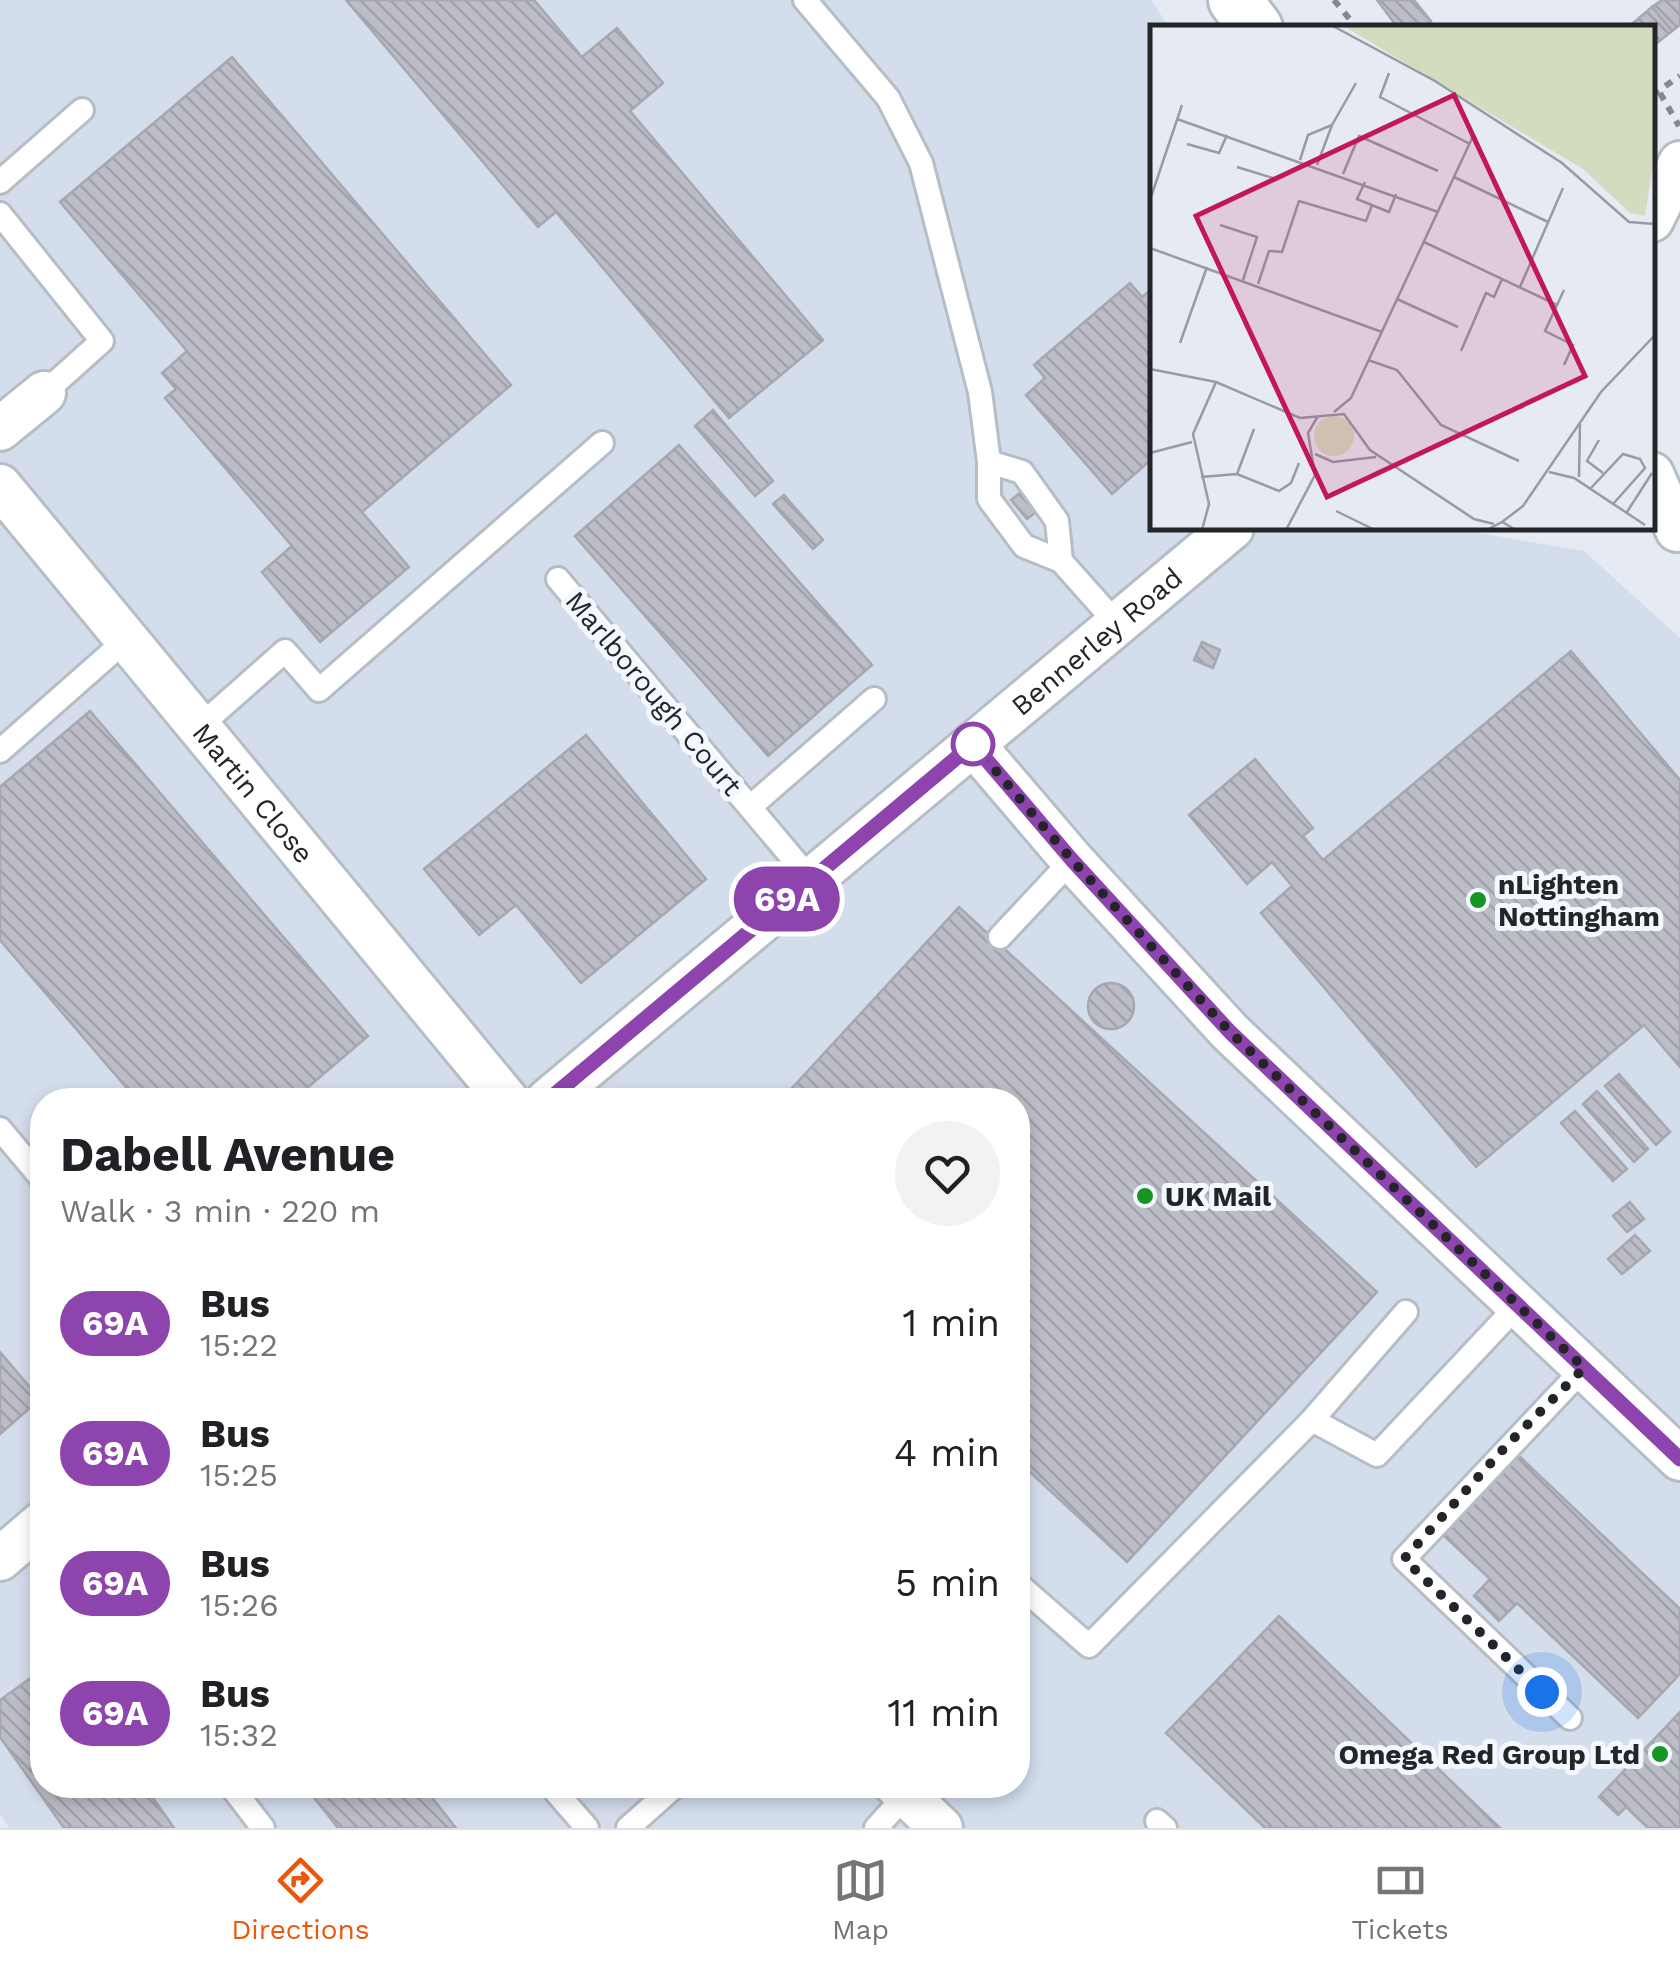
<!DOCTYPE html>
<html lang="en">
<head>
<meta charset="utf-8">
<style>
	body { margin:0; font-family:"Work Sans",sans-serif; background:#f2f2f2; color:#202124; height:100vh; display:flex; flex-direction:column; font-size:38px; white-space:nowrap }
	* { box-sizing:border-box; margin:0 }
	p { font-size:32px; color:#757577 }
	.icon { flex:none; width:55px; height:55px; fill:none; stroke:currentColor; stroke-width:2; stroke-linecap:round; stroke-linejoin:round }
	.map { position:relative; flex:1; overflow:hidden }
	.panel { position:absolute; left:30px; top:1088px; width:1000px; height:710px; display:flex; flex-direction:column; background:#fff; border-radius:40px; box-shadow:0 5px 15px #0003 }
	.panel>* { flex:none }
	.badge { padding:0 20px; border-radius:32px; font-size:35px; line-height:65px }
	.you { position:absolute; width:50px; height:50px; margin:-25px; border:8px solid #fff; border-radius:50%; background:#1a73e8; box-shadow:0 0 0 15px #1a73e833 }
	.map>.badge { position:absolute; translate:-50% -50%; box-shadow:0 0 0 5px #fff }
	.round { display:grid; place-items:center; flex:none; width:105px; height:105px; border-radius:52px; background:#f2f2f2 }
	.head { display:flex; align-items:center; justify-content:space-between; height:170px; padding:0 30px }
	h1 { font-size:48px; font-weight:700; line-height:75px }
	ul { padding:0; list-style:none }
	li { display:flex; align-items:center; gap:30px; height:130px; padding:0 30px }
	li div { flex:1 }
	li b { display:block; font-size:38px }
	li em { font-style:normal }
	li .badge { min-width:110px; font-weight:700; text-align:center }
	.tabs { display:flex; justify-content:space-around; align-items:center; height:140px; border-top:2px solid #e0e0e0; background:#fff; font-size:28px; color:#757577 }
	.tabs a { display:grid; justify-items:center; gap:5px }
	.tabs .current { color:#ea580c }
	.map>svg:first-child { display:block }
	.built { fill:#d3ddec; fill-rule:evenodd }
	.building { fill:url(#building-back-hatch); stroke:#a7a7b0; stroke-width:2.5 }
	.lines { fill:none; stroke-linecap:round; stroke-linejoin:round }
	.service-casing { stroke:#b7bdc5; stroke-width:28 }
	.minor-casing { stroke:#b7bdc5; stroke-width:48 }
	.tertiary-casing { stroke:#b7bdc5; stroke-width:58 }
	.path { stroke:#85888e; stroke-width:6; stroke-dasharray:8 8; stroke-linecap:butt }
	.service { stroke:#fff; stroke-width:22 }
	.minor { stroke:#fff; stroke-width:42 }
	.tertiary { stroke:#fff; stroke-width:52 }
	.line-casing { stroke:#fff; stroke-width:22 }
	.line { stroke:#8e44ad; stroke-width:15 }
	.walk { stroke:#232528; stroke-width:10; stroke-dasharray:0 18 }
	.stop-dot { fill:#fff; stroke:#8e44ad; stroke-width:5 }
	.poi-dot { fill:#169424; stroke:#f3f8fe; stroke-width:4 }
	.labels { text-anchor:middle; stroke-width:10; stroke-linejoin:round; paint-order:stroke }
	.street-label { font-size:28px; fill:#232528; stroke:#f3f8fe }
	.poi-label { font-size:28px; font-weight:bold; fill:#232528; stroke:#f3f8fe; text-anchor:start }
	.inset-road { fill:none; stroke:#979ba2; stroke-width:2.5 }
	.view { fill:#c2185b; fill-opacity:0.15; stroke:#c2185b; stroke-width:5 }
	.inset-edge { fill:none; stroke:#232528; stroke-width:5 }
</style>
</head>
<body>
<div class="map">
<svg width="1680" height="1828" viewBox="0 0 1680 1828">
	<defs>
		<pattern id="building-back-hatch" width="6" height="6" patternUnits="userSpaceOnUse" patternTransform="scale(2.5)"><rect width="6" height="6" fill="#bdbdc7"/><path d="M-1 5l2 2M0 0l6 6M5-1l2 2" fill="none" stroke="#a2a2ab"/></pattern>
	</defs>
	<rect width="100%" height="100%" fill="#e5eaf3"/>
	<path class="built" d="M0,0H1151L1169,27L1152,28V528H1447L1584,551L1680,638V1828H9L0,1814ZM42,1100H1018V1785H42Z"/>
	<g class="building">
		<polygon points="346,0 534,0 582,57 617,28 663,83 630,111 823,340 729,418 556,212 538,227"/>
		<polygon points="1377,0 1414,0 1431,21 1423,28 1398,28"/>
		<polygon points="1662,0 1680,0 1680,25 1672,31 1652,7"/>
		<polygon points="1652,7 1672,31 1652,47 1652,28 1627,28"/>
		<polygon points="232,57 511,385 362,512 409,567 320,642 262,572 292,546 165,398 176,389 162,373 187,351 60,202"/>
		<polygon points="1130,283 1142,297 1152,289 1152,459 1112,494 1026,395 1045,378 1034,365"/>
		<polygon points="713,410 773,481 755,496 695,426"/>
		<polygon points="679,445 872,665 768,756 575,536"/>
		<polygon points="1025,489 1040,509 1027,519 1011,500"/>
		<polygon points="784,495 823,540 813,549 773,504"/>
		<polygon points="1202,642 1220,650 1213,668 1194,660"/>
		<polygon points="1571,651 1680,780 1680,1067 1644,1025 1476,1167 1261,913 1292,886 1272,862 1247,884 1189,815 1255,759 1313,828 1303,836 1323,860"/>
		<polygon points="90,711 368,1036 293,1100 137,1100 0,940 0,787"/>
		<polygon points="586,735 706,879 581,983 516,905 479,935 424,869"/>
		<polygon points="959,907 1377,1292 1127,1562 1018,1461 1018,1100 781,1100"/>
		<circle cx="1111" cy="1006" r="23"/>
		<polygon points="1619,1074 1670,1132 1656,1145 1605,1086"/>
		<polygon points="1597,1091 1648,1149 1634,1162 1583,1104"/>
		<polygon points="1575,1111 1627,1169 1613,1181 1561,1123"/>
		<polygon points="1630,1202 1644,1219 1627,1232 1613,1216"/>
		<polygon points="1635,1235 1650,1251 1622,1274 1608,1259"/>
		<polygon points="0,1352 40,1399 0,1434"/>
		<polygon points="1516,1453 1680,1609 1680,1674 1638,1718 1517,1603 1499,1621 1474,1596 1490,1579 1440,1532"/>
		<polygon points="1279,1616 1500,1828 1265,1828 1166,1733"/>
		<polygon points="42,1670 42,1785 144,1785 174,1828 64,1828 0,1737 0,1700"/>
		<polygon points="1680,1712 1680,1828 1648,1828 1626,1807 1618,1815 1599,1797"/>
		<polygon points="304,1785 422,1785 456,1828 338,1828"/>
	</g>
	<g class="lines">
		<defs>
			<g id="service">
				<polyline points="805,0 888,98 921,163 980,392 989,462 989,499 1024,546 1061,561 1117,624"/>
				<polyline points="0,182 82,110"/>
				<polyline points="0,214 102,341 44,393"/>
				<polyline points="989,462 1022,472 1057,521 1061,561"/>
				<polyline points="558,579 811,880"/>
				<polyline points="199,727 285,651 319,690 602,443"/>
				<polyline points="0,751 127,639"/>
				<polyline points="750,807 874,699"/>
				<polyline points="1000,937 1072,860"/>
				<polyline points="0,1129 42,1179"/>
				<polyline points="1312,1420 1406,1312"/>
				<polyline points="1018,1584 1089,1646 1312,1420 1377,1455 1518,1305"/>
				<polyline points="1570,1718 1404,1559 1584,1368"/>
				<polyline points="230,1785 263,1828"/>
				<polyline points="550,1785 587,1828"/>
				<polyline points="1157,1821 1165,1828"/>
				<polyline points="628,1828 676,1785"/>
				<polyline points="876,1828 906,1795"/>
			</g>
			<g id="minor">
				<polyline points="1652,220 1680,163"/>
				<polyline points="0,429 44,393"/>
				<polyline points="1652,474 1677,530"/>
				<path id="s1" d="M0,486L507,1100"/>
				<polyline points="973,744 1072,860 1230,1032 1680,1459"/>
				<path id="s2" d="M548,1100L1232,528"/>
				<polyline points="0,1559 42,1523"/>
				<polyline points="896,1785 941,1828"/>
			</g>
			<polyline id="tertiary" points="1235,0 1256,28"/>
		</defs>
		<use href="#service" class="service-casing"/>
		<use href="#minor" class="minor-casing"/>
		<use href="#tertiary" class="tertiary-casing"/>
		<g class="path">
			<polyline points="1334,0 1357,28"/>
			<polyline points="1660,93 1679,126"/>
			<polyline points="1652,95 1680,76"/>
		</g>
		<use href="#service" class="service"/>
		<use href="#minor" class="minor"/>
		<use href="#tertiary" class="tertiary"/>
	</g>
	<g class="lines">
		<defs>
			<polyline id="line" points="548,1100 973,744 1072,860 1230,1032 1680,1459"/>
		</defs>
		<use href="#line" class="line-casing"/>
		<use href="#line" class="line"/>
		<polyline class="walk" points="973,744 1072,860 1230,1032 1584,1368 1508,1444 1404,1559 1542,1692"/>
	</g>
	<circle class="stop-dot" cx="973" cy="744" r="20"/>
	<g class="poi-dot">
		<circle cx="1478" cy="900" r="10"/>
		<circle cx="1145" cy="1196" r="10"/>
		<circle cx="1660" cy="1754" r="10"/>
	</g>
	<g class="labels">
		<g class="street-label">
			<text dy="10" stroke="none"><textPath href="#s2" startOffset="715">Bennerley Road</textPath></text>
			<text transform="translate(654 693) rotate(50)" y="10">Marlborough Court</text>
			<text dy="10" stroke="none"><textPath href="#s1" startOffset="398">Martin Close</textPath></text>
		</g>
		<g class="poi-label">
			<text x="1498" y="894">nLighten<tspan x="1498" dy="32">Nottingham</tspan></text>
			<text x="1165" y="1206">UK Mail</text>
			<text x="1640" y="1764" text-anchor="end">Omega Red Group Ltd</text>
		</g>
	</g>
	<g transform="translate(1150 25)">
		<rect width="505" height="505" fill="#e5eaf3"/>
		<path d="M164 411a20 20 0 1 1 40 0a20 20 0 1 1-40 0Z" fill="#d4dcc0"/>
		<path d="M192,0H505V127L495,191L480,188L433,144Z" fill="#d4dcc0"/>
		<path class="inset-road" d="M181,0L285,56L412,138L479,197L505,199M239,48L230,72L320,119M27,94L288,187M37,119L69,128L77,110M150,135L158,110L182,100L206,58M167,140L182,100M87,142L126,154M193,149L209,111L288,146M304,152L398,197M215,157L207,174L239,187L246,169M0,175L32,80M70,200L107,212L93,255M274,217L407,280M0,223L232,307M108,259L119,226L132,227L149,176L216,196L222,180M370,262L413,163M414,265L395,306L423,320L414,340M247,274L308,302M30,318L57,242M311,326L336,268L344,272L352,254M218,335L247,345L291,400L369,436M0,344L66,357L150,393L194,389L220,425L324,494L344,499M184,387L201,373L324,109M449,415L437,436L453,448M0,428L42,417M165,429L183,437L226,432M399,447L424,453L495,500M87,449L104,404M51,452L87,449L129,466L141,458L149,438M429,452L430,399M441,463L473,429L490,434L495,443L464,478M186,486L225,505M477,487L502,448M352,497L373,481L451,367L505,310M52,505L59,479L43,409L66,357M136,505L165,450L158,408L168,391M337,505L352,497L366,505"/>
		<path class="view" d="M304,70L435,351L177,472L46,191Z"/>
		<rect width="505" height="505" class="inset-edge"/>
	</g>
</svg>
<div class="you" style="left:1542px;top:1692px"></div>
<b class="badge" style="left:787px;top:899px;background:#8e44ad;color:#fff">69A</b>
<section class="panel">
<div class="head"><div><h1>Dabell Avenue</h1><p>Walk · 3 min · 220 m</p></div><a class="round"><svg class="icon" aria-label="heart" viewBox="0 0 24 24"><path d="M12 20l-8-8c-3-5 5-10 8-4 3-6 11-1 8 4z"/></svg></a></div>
<ul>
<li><span class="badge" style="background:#8e44ad;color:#fff">69A</span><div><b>Bus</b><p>15:22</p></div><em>1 min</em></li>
<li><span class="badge" style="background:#8e44ad;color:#fff">69A</span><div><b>Bus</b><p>15:25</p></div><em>4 min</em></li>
<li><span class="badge" style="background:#8e44ad;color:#fff">69A</span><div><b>Bus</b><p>15:26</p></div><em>5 min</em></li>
<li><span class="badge" style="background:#8e44ad;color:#fff">69A</span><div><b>Bus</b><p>15:32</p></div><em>11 min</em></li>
</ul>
</section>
</div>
<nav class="tabs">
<a class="current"><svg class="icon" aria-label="directions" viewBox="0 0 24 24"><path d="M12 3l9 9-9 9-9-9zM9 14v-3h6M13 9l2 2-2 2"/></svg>Directions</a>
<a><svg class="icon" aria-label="map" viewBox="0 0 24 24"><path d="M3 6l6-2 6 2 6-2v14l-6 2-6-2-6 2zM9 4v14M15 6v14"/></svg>Map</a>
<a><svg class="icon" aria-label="tickets" viewBox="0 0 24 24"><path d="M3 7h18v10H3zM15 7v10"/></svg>Tickets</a>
</nav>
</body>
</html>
